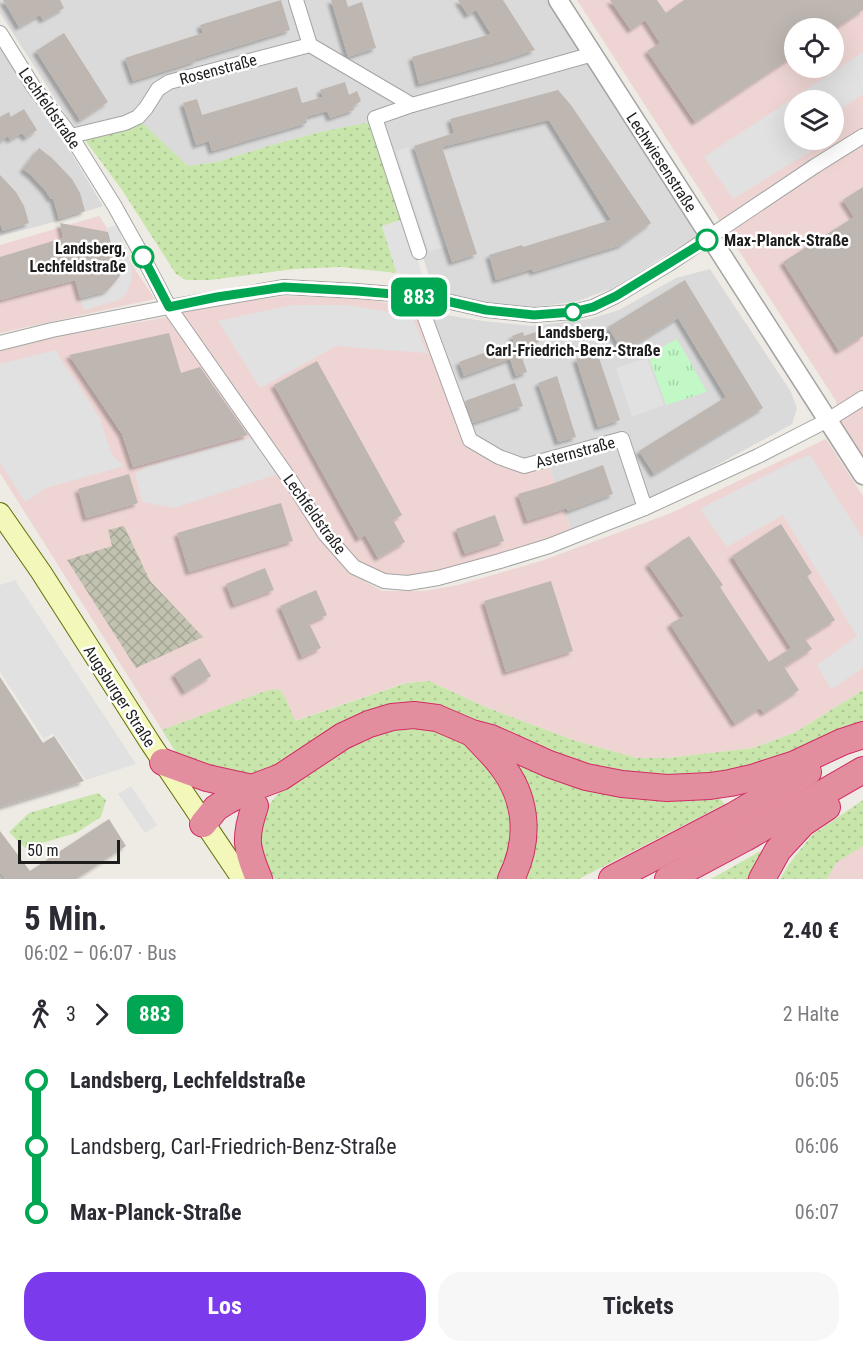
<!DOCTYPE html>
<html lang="de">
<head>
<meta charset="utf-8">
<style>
	body { margin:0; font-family:"Roboto Condensed",sans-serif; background:#f7f7f7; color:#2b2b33; height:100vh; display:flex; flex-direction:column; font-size:22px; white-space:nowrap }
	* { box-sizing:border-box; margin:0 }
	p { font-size:20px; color:#7c7c81 }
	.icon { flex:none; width:33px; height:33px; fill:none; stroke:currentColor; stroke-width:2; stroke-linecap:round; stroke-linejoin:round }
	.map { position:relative; height:879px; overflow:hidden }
	.side { display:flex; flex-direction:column; background:#fff; flex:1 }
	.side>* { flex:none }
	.badge { padding:0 12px; border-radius:9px; font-size:21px; line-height:39px }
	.buttons { position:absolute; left:784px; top:18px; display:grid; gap:12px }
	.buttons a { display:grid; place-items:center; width:60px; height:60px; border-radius:50%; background:#fff; box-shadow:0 6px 24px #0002; font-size:30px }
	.scale { position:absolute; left:18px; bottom:15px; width:102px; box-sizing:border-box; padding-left:6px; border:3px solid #1d1d1d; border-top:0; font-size:16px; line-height:21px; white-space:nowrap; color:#1d1d1d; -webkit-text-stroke:4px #fff; paint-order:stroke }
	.map>.badge { position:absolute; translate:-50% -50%; box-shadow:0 0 0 3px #fff }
	.legs { display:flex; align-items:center; gap:9px; height:66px; padding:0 24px; font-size:20px }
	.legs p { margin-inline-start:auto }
	.overview { display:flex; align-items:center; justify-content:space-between; height:102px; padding:0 24px }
	h1 { font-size:33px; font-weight:700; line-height:45px }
	.cta { display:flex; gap:12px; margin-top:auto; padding:12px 24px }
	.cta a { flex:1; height:69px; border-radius:24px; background:#7c3aed; color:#fff; font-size:24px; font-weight:700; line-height:69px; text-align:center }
	.cta a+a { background:#f7f7f7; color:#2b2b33 }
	ul { padding:0 24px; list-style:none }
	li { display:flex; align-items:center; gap:21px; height:66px; font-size:22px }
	li i { display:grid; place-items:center; width:9px; height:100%; margin:0 8px; background:currentColor }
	li i::after { content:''; width:15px; height:15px; margin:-8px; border:4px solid; border-radius:50%; background:#fff }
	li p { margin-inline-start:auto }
	li:first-child i { background:linear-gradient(#0000 50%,currentColor 0) }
	li:last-child i { background:linear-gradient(currentColor 50%,#0000 0) }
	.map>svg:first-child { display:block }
	.residential { fill:#dbdada }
	.commercial { fill:#eed5d3; fill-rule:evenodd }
	.construction { fill:url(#construction-cross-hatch) }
	.grass { fill:url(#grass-dots) }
	.park { fill:url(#park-tufts) }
	.parking { fill:#e1e1e1 }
	.building { fill:#beb6b0; filter:url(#shadow) }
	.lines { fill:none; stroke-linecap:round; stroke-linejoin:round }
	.minor-casing { stroke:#a4a4a4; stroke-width:16 }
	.tertiary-casing { stroke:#a4a4a4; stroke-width:21 }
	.secondary-casing { stroke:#646f09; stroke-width:22 }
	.motorway-casing { stroke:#d22b64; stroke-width:28 }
	.minor { stroke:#fff; stroke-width:14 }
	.tertiary { stroke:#fff; stroke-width:18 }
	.secondary { stroke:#f3f7b9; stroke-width:20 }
	.motorway { stroke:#e38e9e; stroke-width:26 }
	.line-1-casing { stroke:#fff; stroke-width:14 }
	.line-1 { stroke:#00a651; stroke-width:9 }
	.stop-1-dot { fill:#fff; stroke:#00a651; stroke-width:3 }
	.labels { text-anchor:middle; stroke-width:5; stroke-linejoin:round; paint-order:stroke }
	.street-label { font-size:16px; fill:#1d1d1d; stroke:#fff }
	.stop-label { font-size:16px; font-weight:bold; fill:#1d1d1d; stroke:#fff; text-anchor:start }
</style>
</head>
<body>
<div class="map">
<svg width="863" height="879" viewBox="0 0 863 879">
	<defs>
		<pattern id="construction-cross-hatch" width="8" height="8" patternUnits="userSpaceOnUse" patternTransform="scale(1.5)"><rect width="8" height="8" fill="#c2c2b0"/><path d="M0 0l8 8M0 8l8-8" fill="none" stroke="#a6a697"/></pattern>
		<pattern id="grass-dots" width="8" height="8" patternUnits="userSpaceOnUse" patternTransform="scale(1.5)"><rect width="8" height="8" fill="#c8e6ab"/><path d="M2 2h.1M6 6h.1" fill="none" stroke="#abc593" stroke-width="1.8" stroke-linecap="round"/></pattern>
		<pattern id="park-tufts" width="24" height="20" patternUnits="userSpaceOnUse" patternTransform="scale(1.5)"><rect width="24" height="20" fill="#c2f7c6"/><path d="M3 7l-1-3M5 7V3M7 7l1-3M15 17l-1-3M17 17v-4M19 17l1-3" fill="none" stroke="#a6d3aa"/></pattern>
		<filter id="shadow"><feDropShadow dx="-3.5" dy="3.5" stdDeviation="1.5" flood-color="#0004"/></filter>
	</defs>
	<rect width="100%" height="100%" fill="#eeebe4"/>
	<g class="residential">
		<polygon points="0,0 547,0 697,236 613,288 578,301 535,307 486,303 434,291 379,121 320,132 269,146 217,162 188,166 134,116 124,121 74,128 0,13"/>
		<polygon points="0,39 61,136 103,206 54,222 0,236"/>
		<polygon points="710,269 791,392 797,408 792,424 662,495 572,531 548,464 524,461 501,452 474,436 427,312 483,321 532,326 590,319 619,310 676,278"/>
	</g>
	<g class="commercial">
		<path d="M577,0H863V459L839,421L836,401ZM795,28H834V68H795ZM795,100H834V140H795Z"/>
		<polygon points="99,216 155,299 0,333 0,245"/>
		<polygon points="285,296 356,298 413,307 468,444 498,463 548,464 572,531 517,551 436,573 406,577 385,576 356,562 328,531 287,467 181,312 223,304"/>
		<polygon points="168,317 216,381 353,574 382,591 424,591 458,585 541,561 671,513 826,439 863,496 863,690 796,732 753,748 667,758 637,758 576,741 483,706 429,681 405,683 294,721 286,699 265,691 162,730 0,473 0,351 48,338"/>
		<polygon points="863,823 863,879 805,879"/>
	</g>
	<polygon class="construction" points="124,526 150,581 203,637 136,668 67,560 112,546 108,530"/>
	<g class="grass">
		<polygon points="140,121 188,166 217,162 269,146 320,132 372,122 405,219 382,226 397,273 341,267 294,269 210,280 186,280 176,274 122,190 85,140 127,127"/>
		<polygon points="429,681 483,706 576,741 637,758 667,758 753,748 796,732 863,690 863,726 752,771 632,781 435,711 284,760 251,778 196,770 175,751 162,730 265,691 279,689 286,699 295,721 406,683"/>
		<polygon points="417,725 451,735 487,757 516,821 505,879 268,879 256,859 262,813 282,789 358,741 380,731"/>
		<polygon points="507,759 714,793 725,804 579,879 521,879"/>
		<polygon points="98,793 106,800 101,817 76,833 25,848 9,832 29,813"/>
		<polygon points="863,800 863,846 836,863 827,879 780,879 789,864 812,835"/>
		<polygon points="764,849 757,879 711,879"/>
	</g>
	<polygon class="park" points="677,339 707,392 666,405 648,355"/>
	<g class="parking">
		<polygon points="863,52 863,94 834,114 834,100 795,100 795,140 829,140 733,199 704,157"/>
		<polygon points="414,146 447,246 429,252 396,151"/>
		<polygon points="405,219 423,277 397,273 382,226"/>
		<polygon points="118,225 132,269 131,282 126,294 119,300 84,310 80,298 107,291 120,276 106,228"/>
		<polygon points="292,305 348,305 412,316 427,353 336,346 260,388 218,321"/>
		<polygon points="56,350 61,360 79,386 100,419 112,455 124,466 46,488 25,502 0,463 0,364"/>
		<polygon points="647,358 664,405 632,417 616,368"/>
		<polygon points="252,437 278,474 174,508 142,502 135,474 145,467"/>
		<polygon points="810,455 863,539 863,668 831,689 817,665 857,636 783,515 727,547 700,509 794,461"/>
		<polygon points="15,580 136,764 86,780 53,733 44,739 0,672 0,585"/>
		<polygon points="131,786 157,825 145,833 118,794"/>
	</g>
	<g class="building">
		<polygon points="3,0 60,0 64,8 43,20 40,15 19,27"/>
		<polygon points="281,0 290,30 196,59 196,61 133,81 125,58 203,33 200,25"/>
		<polygon points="331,0 346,0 348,7 362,2 376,48 348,57"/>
		<polygon points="458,0 503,0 535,50 505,60 419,84 412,57 491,34 476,10 468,15"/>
		<polygon points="610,0 657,0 666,13 684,0 863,0 863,10 836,28 795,28 795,55 695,122 647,51 660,43 645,20 631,30"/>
		<polygon points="64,33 108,102 80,120 36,51"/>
		<polygon points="345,82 349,95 357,91 361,101 353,106 354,110 330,118 327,111 306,117 307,123 212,151 209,141 196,145 183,103 197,99 202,115 297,87 302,103 323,97 320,90"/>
		<polygon points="558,90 571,105 651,223 621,245 608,249 533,272 532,269 496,280 489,255 522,245 523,247 611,220 549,120 442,147 477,254 452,262 414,146 454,133 450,119"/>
		<polygon points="24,109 37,130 26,138 22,133 10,140 8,136 0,142 0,117 9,112 11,117"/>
		<polygon points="39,148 52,158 72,179 80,193 85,211 59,219 53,198 51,199 45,190 31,175 23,169"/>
		<polygon points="0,175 16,192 24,206 29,223 3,231 0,223"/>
		<polygon points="863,187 863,336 839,351 783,262 854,217 843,200"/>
		<polygon points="60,223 108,232 120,276 107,291 80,298 75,280 0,300 0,257 63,238"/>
		<polygon points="685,280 763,408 654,474 639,451 726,397 678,318 623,352 608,327"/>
		<polygon points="523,332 524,336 536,332 539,342 519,349 527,372 516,376 510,359 464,376 459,362 514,342 512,336"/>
		<polygon points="169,333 181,373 200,367 248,435 133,467 122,434 69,355"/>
		<polygon points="597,352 620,420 598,427 576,359"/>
		<polygon points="317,361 402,515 393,520 405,542 378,558 365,535 359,539 274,385"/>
		<polygon points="557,376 576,437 558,442 538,383"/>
		<polygon points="515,383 523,406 473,423 465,401"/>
		<polygon points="603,465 613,494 568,511 567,508 527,521 518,494 549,485"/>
		<polygon points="129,474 138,503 86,518 78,489"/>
		<polygon points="281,503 293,541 189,572 177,533"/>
		<polygon points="495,515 504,541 465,554 456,529"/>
		<polygon points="781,524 812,573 807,576 835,620 805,639 812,649 784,667 799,690 764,713 760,708 735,724 670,624 684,616 648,564 689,536 723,585 720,587 769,662 791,648 732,556"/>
		<polygon points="265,568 274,590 234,605 226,584"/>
		<polygon points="551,581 573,651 506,672 484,601"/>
		<polygon points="316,590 327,615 309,623 321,648 302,657 280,606"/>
		<polygon points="200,658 211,676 185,692 174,674"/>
		<polygon points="0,677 43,743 54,736 84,781 0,807"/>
		<polygon points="109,819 126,846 76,879 6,879 0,871 0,831 30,871"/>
	</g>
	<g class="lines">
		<defs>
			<g id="minor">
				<polyline points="296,0 310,45"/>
				<polyline points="0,33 33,86 71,136 114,205 143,257 169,307 291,481 325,534 354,567 384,581 408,583 438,578 500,561 549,546 645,508 758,456 828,420 863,398"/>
				<polyline points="412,105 375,118 419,252"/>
				<polyline points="71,136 125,123 138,117 146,108 158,89 169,82 310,45 412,105 593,54"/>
				<polyline points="417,296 470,440 499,457 524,466 622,439 645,508"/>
				<polyline points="0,343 52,330 169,307 284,287 357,291 417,296 433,298 486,310 534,315 573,312 593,307 616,296 669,264 815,166 863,136"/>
			</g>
			<polyline id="tertiary" points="558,0 863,475"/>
			<polyline id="secondary" points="0,513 41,572 151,744 242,879"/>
			<g id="motorway">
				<path d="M474,735C483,745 494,755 502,766C528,800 530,841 511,879"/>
				<polyline points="163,762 207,778 252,788"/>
				<path d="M255,806C244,838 246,848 259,879"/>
				<polyline points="203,824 216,808 227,801 252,788 281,777 343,736 369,724 392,717 414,715 437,718 472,733 491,738 549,764 586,777 622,784 667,788 710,786 730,783 752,778 795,764 842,742 863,735"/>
				<polyline points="612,879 733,816 808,772"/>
				<polyline points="668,879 745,838 863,770"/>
				<polyline points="762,879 778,850 803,823 827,807"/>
			</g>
		</defs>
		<use href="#minor" class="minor-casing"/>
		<use href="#tertiary" class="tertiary-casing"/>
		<use href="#secondary" class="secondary-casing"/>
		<use href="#motorway" class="motorway-casing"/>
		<use href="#minor" class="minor"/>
		<use href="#tertiary" class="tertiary"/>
		<use href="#secondary" class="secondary"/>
		<use href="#motorway" class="motorway"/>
	</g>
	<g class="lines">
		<defs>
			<polyline id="line-1" points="143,257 169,307 217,297 284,287 357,291 417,296 433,298 486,310 534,315 573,312 593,307 616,296 707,240"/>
		</defs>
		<use href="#line-1" class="line-1-casing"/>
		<use href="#line-1" class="line-1"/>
	</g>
	<g class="stop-1-dot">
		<circle cx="707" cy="240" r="10"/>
		<circle cx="143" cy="257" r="10"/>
		<circle cx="573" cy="312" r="8"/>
	</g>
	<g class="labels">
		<g class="street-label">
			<text transform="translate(218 69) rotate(-15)" y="6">Rosenstraße</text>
			<text transform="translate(50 108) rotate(55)" y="6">Lechfeldstraße</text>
			<text transform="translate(662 162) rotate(57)" y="6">Lechwiesenstraße</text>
			<text transform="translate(575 452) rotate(-15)" y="6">Asternstraße</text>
			<text transform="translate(315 514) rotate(54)" y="6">Lechfeldstraße</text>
			<text transform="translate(120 696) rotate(57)" y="6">Augsburger Straße</text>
		</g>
		<g class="stop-label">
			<text x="724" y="246">Max-Planck-Straße</text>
			<text x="126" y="254" text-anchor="end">Landsberg,<tspan x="126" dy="18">Lechfeldstraße</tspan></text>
			<text x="573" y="338" text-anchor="middle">Landsberg,<tspan x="573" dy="18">Carl-Friedrich-Benz-Straße</tspan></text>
		</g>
	</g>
</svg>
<div class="buttons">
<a><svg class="icon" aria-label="locate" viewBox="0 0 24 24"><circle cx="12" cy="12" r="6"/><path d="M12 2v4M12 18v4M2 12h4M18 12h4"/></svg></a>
<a><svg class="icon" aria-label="layers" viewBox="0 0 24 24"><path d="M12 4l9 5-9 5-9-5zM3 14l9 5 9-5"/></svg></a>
</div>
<div class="scale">50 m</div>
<b class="badge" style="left:419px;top:297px;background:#00a651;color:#fff">883</b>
</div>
<section class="side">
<div class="overview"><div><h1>5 Min.</h1><p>06:02 – 06:07 · Bus</p></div><b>2.40 €</b></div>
<div class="legs"><svg class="icon" aria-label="walk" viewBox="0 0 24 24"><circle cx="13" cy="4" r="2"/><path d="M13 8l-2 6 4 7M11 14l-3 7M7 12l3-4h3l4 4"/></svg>3<svg class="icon" aria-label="forward" viewBox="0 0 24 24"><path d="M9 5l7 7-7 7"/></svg><b class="badge" style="background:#00a651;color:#fff">883</b><p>2 Halte</p></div>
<ul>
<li><i style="color:#00a651"></i><b>Landsberg, Lechfeldstraße</b><p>06:05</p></li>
<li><i style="color:#00a651"></i><span>Landsberg, Carl-Friedrich-Benz-Straße</span><p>06:06</p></li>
<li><i style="color:#00a651"></i><b>Max-Planck-Straße</b><p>06:07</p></li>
</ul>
<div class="cta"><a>Los</a><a>Tickets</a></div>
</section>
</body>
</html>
